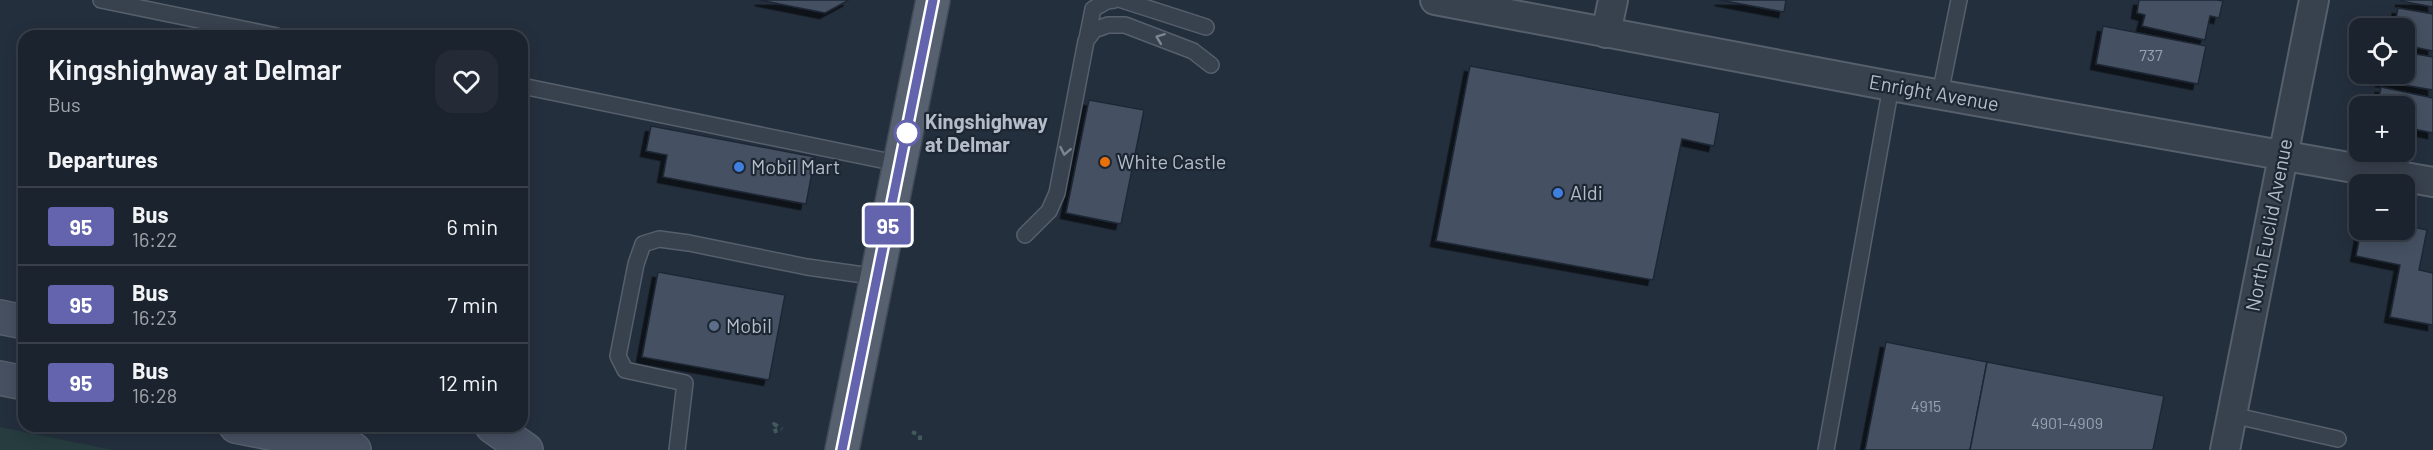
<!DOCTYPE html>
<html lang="en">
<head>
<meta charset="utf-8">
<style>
	body { margin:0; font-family:Barlow,sans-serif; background:#242b36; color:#f1f3f6; height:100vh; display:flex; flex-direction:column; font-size:22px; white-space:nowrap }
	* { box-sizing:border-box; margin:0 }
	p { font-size:20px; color:#a0a4aa }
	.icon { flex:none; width:33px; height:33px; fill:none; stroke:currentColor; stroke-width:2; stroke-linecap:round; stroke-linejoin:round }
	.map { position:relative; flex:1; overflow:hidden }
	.details { position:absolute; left:18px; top:30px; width:510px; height:402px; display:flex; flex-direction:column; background:#1b232e; border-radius:18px; box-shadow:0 3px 15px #0003,0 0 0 2px #39404a }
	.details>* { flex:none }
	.badge { padding:0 12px; border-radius:4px; font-size:21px; line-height:39px }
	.tools { position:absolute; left:2349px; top:18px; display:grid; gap:12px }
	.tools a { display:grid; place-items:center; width:66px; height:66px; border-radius:12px; background:#1b232e; box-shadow:0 3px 15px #0003,0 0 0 2px #39404a; font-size:30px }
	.map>.badge { position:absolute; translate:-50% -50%; box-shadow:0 0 0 3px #fff }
	h2 { padding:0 30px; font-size:22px; line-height:54px }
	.round { display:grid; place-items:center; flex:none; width:63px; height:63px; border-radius:18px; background:#242b36 }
	.summary { display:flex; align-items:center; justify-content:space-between; height:102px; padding:0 30px }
	h1 { font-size:28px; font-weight:600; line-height:45px }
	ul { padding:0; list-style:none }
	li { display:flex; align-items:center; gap:18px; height:78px; padding:0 30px; border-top:2px solid #39404a }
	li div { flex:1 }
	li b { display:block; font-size:22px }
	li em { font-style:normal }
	li .badge { min-width:66px; font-weight:700; text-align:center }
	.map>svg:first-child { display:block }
	.green { fill:#263c3f }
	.building { fill:#455162; stroke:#1f2835; stroke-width:1.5; filter:url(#shadow) }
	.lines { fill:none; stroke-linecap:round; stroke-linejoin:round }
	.lane-casing { stroke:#565f6c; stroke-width:18 }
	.street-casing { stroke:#565f6c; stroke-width:32 }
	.secondary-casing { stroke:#565f6c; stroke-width:36 }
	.primary-casing { stroke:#414a57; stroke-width:36 }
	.path { stroke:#44595c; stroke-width:4; stroke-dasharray:4.5 4.5; stroke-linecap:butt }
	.lane { stroke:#38414e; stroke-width:15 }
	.street { stroke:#38414e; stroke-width:28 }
	.secondary { stroke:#465061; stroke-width:33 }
	.primary { stroke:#56606e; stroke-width:33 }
	.oneway { stroke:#7c8592 }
	.line-casing { stroke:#fff; stroke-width:14 }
	.line { stroke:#6364ad; stroke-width:9 }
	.stop-dot { fill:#fff; stroke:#6364ad; stroke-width:3 }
	.food-dot { fill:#e8710a; stroke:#1d2633; stroke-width:2 }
	.shop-dot { fill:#3f7fe0; stroke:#1d2633; stroke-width:2 }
	.service-dot { fill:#5c6f8a; stroke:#1d2633; stroke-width:2 }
	.labels { text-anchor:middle; stroke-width:4.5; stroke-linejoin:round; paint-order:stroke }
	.number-label { font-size:16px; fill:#98a1af }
	.street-label { font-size:20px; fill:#b4bcc9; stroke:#1d2633 }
	.stop-label { font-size:20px; font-weight:bold; fill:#b4bcc9; stroke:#1d2633; text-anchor:start }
	.poi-label { font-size:20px; fill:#b4bcc9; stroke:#1d2633; text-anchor:start }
</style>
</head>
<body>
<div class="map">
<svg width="2433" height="450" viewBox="0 0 2433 450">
	<defs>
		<filter id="shadow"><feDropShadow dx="-5.5" dy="5.5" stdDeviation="0" flood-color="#0009"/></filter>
	</defs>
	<rect width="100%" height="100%" fill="#242f3e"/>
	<polygon class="green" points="0,427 113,450 0,450"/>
	<g class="building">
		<polygon points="760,0 849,0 825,13"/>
		<polygon points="1720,0 1786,0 1784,12"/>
		<polygon points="2139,0 2217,0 2223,1 2219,18 2210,16 2205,40 2142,26 2145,15 2137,13"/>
		<polygon points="2401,0 2433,0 2433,7 2401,1"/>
		<polygon points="2398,8 2433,14 2433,51 2404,45 2404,28 2394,28"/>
		<polygon points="2103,26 2206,46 2198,84 2096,64"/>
		<polygon points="2404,52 2433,57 2433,90 2381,81 2383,74 2404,74"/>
		<polygon points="1470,66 1720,113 1714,146 1682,139 1653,280 1436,241"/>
		<polygon points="2381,87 2433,98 2433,133 2404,127 2404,106 2377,106"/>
		<polygon points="1089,100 1144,110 1121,224 1066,213"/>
		<polygon points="651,126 815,157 806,204 663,177 667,155 646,151"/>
		<polygon points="2404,225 2427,230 2419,270 2433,273 2433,271 2433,325 2390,317 2400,265 2356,256 2361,230 2404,230"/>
		<polygon points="658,272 785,295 769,380 642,357"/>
		<polygon points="1886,342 1987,362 1970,450 1865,450"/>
		<polygon points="1987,362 2164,396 2153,450 1970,450"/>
	</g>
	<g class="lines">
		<defs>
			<g id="lane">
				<polyline points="101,0 277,36"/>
				<polyline points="1122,0 1206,27"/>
				<polyline points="1087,39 1093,9 1107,1 1114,0"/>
				<polyline points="522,86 901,164"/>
				<polyline points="1940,94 1959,0"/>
				<polyline points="1025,235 1049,211 1057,193 1086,41 1094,30 1108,25 1125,25 1193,51 1211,65"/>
				<polyline points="2232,415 2338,439"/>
				<polyline points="677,450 685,383 625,370 618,356 636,264 643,244 659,239 689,243 807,267 878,277"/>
				<polyline points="1826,450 1891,86"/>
			</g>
			<g id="street">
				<polyline points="1435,0 1891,86 2433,182"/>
				<polyline points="1606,33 1613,0"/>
				<polyline points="2225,450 2314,0"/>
			</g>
			<g id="secondary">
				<polyline points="0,317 24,322"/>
				<polyline points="0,378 24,383"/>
				<polyline points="236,426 354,450"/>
				<polyline points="492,426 526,450"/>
			</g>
			<polyline id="primary" points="842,450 933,0"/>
		</defs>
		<use href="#lane" class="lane-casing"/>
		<use href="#street" class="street-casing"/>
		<use href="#secondary" class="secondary-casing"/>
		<use href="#primary" class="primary-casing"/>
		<g class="path">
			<polyline points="912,432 920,435 920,441"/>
			<polyline points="776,433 774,424 782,429"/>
		</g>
		<use href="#lane" class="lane"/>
		<use href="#street" class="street"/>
		<use href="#secondary" class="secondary"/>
		<use href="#primary" class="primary"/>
	</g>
	<defs><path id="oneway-chevron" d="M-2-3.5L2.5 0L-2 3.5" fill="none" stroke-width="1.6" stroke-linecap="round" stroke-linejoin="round" transform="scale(1.5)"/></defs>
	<g class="oneway">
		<use href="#oneway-chevron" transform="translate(1160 38) rotate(-159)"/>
		<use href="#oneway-chevron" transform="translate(1065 151) rotate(101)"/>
	</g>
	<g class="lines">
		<defs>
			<polyline id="line" points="842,450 933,0"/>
		</defs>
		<use href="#line" class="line-casing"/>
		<use href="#line" class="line"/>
	</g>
	<circle class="stop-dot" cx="907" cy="133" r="12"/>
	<circle class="food-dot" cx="1105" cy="162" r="6"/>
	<g class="shop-dot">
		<circle cx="739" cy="167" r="6"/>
		<circle cx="1558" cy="193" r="6"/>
	</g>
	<circle class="service-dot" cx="714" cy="326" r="6"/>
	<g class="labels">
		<g class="number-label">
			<text x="2151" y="61">737</text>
			<text x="1926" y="412">4915</text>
			<text x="2067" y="429">4901-4909</text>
		</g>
		<g class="street-label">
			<text transform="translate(1934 93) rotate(10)" y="7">Enright Avenue</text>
			<text transform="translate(2269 225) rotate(-79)" y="7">North Euclid Avenue</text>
		</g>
		<g class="stop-label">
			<text x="925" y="129">Kingshighway<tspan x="925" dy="23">at Delmar</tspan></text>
		</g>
		<g class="poi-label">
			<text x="1117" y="169">White Castle</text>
			<text x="751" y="174">Mobil Mart</text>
			<text x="1570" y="200">Aldi</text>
			<text x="726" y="333">Mobil</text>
		</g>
	</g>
</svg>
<div class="tools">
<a><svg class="icon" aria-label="locate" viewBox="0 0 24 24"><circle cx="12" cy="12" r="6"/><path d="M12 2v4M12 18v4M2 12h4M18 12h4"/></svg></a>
<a>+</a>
<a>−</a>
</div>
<b class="badge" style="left:888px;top:225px;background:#6364ad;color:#fff">95</b>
<section class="details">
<div class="summary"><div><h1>Kingshighway at Delmar</h1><p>Bus</p></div><a class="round"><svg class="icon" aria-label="heart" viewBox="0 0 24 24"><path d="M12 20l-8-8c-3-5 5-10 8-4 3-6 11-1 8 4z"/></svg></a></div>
<h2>Departures</h2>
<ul>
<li><span class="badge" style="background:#6364ad;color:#fff">95</span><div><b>Bus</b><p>16:22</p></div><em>6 min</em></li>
<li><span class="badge" style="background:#6364ad;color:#fff">95</span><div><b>Bus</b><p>16:23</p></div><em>7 min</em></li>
<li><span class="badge" style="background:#6364ad;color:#fff">95</span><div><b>Bus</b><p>16:28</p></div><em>12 min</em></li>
</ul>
</section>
</div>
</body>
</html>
